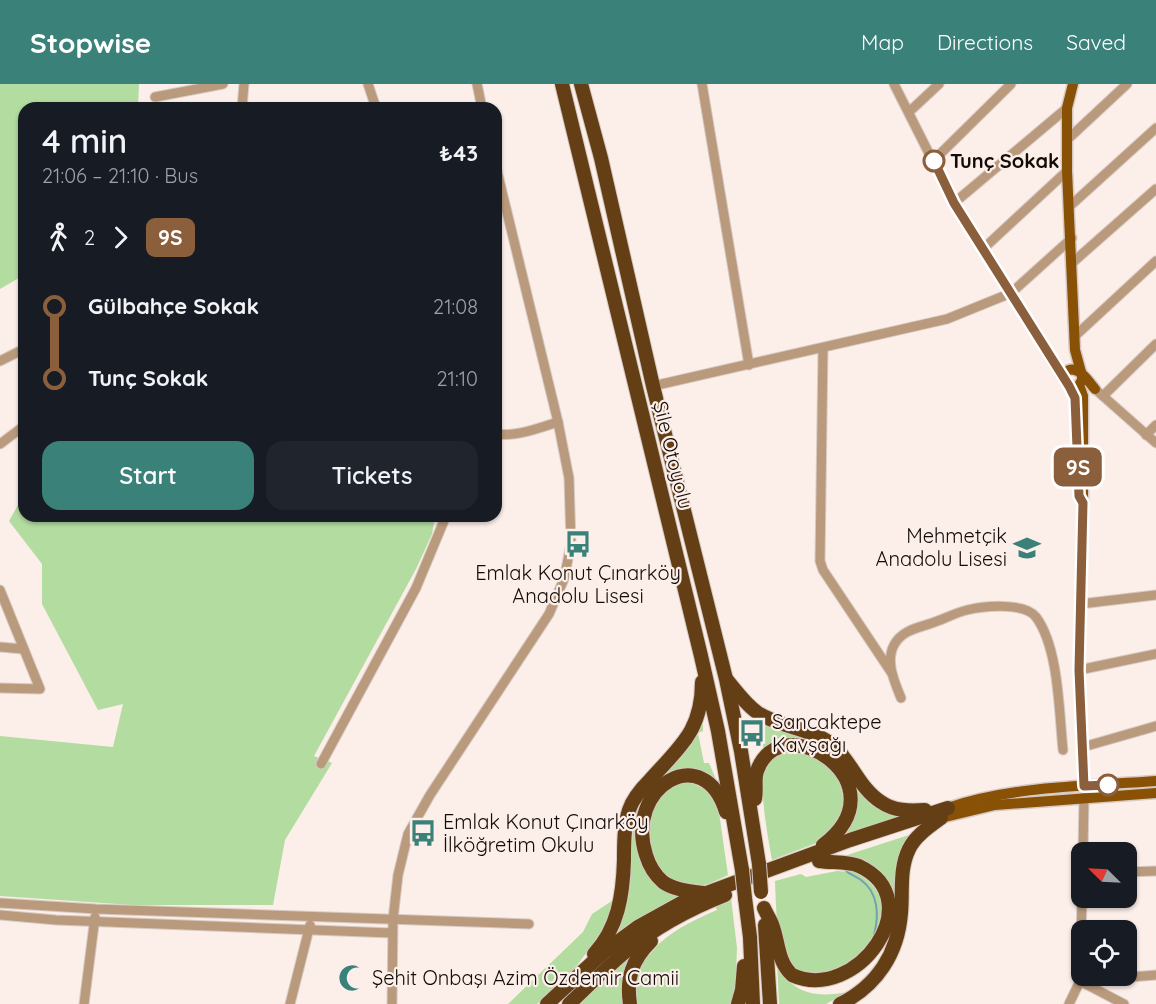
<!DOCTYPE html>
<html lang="en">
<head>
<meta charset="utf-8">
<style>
	body { margin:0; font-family:Quicksand,sans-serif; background:#20242c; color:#f1f3f6; height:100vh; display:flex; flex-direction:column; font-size:22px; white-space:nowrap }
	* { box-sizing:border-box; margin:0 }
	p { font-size:20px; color:#9ea1a6 }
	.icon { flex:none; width:33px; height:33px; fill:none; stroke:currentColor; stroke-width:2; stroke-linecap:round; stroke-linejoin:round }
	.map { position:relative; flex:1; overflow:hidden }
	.side { position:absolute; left:18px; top:18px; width:484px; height:420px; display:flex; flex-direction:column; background:#171b24; border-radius:18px; box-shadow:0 2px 4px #0004 }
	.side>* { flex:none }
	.badge { padding:0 12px; border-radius:9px; font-size:21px; line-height:39px }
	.needle { width:39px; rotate:294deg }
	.buttons { position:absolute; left:1071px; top:758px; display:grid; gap:12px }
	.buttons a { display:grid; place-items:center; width:66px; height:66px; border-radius:12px; background:#171b24; box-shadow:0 2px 4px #0004; font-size:30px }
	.map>.badge { position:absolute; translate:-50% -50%; box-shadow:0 0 0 3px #fff }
	.legs { display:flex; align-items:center; gap:9px; height:66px; padding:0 24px; font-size:20px }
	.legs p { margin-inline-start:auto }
	.headline { display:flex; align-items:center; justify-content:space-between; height:102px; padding:0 24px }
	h1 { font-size:33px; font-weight:600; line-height:45px }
	.cta { display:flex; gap:12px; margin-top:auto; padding:12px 24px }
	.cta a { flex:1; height:69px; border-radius:18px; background:#3a817a; color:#fff; font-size:24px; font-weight:600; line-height:69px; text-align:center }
	.cta a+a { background:#20242c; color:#f1f3f6 }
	ul { padding:0 24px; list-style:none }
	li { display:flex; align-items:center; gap:21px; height:72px; font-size:22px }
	li i { display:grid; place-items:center; width:9px; height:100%; margin:0 8px; background:currentColor }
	li i::after { content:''; width:15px; height:15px; margin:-8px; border:4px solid; border-radius:50%; background:#171b24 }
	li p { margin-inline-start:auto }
	li:first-child i { background:linear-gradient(#0000 50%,currentColor 0) }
	li:last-child i { background:linear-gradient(currentColor 50%,#0000 0) }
	header { display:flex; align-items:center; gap:36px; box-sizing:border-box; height:84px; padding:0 30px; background:#3a817a; color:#fff }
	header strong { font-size:28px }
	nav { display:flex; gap:33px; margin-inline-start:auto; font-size:21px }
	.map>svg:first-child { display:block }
	.green { fill:#b3dca1 }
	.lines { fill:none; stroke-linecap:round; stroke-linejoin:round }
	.stream { stroke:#73a1b1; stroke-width:2 }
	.minor-casing { stroke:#d7cac4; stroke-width:11 }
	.major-casing { stroke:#d7cac4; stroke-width:13 }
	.highway-casing { stroke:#d7cac4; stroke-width:16 }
	.minor { stroke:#ba9a7c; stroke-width:9 }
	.major { stroke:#885105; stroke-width:10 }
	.highway { stroke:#643f16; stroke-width:14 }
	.highway-bridge-casing { stroke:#d7cac4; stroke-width:16; stroke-linecap:butt }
	.highway-bridge { stroke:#643f16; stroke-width:14 }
	.line-1-casing { stroke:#fff; stroke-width:14 }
	.line-1 { stroke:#8b5e3c; stroke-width:9 }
	.stop-1-dot { fill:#fff; stroke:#8b5e3c; stroke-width:3 }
	.labels { text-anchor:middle; stroke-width:4.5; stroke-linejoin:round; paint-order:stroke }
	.stop-label { font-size:20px; font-weight:bold; fill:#120b08; stroke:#fceee8; text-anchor:start }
	.street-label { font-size:20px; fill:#120b08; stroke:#fceee8 }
	.poi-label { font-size:20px; fill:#120b08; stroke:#fceee8; text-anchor:start }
</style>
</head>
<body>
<header>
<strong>Stopwise</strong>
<nav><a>Map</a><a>Directions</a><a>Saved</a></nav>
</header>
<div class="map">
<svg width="1156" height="920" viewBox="0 0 1156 920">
	<rect width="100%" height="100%" fill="#fceee8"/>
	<g class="green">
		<polygon points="0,0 139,0 138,24 24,24 24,191 0,205"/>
		<polygon points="24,410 24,432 435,432 432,450 416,485 314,672 332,679 285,756 273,821 132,821 0,812 0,652 113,663 123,620 98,626 42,520 42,480 9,437"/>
		<polygon points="750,630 806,653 805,657 792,656 764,668 758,636 752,636"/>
		<polygon points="703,633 703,647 698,649 704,679 709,679 718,700 707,692 652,703 639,767 683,811 651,828 610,857 628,794 634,738 639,721"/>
		<path d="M803,666C834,682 840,690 845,724L824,756L772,776C769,757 755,690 768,678C778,668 790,668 803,666Z"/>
		<path d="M685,696L709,707L718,721L728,791C715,797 703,804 688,803C657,801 642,756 650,729C655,712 669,701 685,696Z"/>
		<path d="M855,704C869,719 882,728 901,734L838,756C854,737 855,728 855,704Z"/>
		<polygon points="909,751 899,770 895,811 891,812 838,774"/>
		<path d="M849,785C874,796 892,819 880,848C877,855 872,862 869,868C861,882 853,895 837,899C827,902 820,898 811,894C800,889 791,886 786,874C776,851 776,822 775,797L801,790L806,793L837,787L849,788Z"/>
		<path d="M731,814L737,864L735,914L733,920H636C632,905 636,887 643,874C652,871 655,863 661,858C677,844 698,834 717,826L715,821Z"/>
		<polygon points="615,815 604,846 571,889 537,920 508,920 583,848 592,830"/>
		<polygon points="631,872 625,920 578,920"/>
		<path d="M777,876C780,882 784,891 789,897C805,913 827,912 848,908L826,920H779Z"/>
	</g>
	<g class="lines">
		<path class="stream" d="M845,786C850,791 856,792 861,796C879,809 879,832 874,851"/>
		<defs>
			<g id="minor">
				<polyline points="368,0 376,24"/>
				<polyline points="477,0 482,24"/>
				<polyline points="702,0 749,281"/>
				<polyline points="894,0 954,119 1049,271"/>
				<polyline points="155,13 223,0"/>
				<polyline points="242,24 244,0"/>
				<polyline points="909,28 939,0"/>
				<polyline points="1068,55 1127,0"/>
				<polyline points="934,76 1011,0"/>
				<polyline points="954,119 1067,24"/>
				<polyline points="1070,122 1156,44"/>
				<polyline points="984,164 1067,87"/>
				<polyline points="1072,179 1156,105"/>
				<polyline points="1074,253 1156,177"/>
				<polyline points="823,264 820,477 823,486 891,588"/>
				<polyline points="0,277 24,265"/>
				<polyline points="653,302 947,235 1011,209 1072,154"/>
				<polyline points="1095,305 1156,359"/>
				<polyline points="1103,312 1156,260"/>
				<path d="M496,350C516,353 539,344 558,338"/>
				<polyline points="1146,351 1156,341"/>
				<polyline points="0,360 24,342"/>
				<polyline points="0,506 40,605 0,604"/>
				<polyline points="1080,520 1156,511"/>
				<polyline points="0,563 23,565"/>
				<polyline points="1079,586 1156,570"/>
				<path d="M901,614C895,599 885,578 894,561C902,546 918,544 932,539C944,535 955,529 967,526C983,522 1025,518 1036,533C1059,564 1059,629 1063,666"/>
				<polyline points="1083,663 1156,642"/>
				<polyline points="321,680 416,504 446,432"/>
				<polyline points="1083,768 1084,713"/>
				<polyline points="1126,788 1156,787"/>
				<polyline points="0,819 96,825 529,840"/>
				<polyline points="0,831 56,836 392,849"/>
				<polyline points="1080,897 1156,891"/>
				<polyline points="1080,897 1124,920"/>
				<polyline points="84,920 95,833"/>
				<polyline points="290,920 310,841"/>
				<polyline points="392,920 393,835 398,791 408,750 430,711 549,530 564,495 571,460 569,394 558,338 496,83"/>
				<polyline points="1069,920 1080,897 1082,813"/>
			</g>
			<g id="major">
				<polyline points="1073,0 1067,24 1067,87 1075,266 1081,288"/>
				<polyline points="1049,271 1066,298 1073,303"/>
				<path d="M1069,286C1080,283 1088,297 1095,305"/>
				<polyline points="1082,291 1082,296 1079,301 1083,312 1083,419 1079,586 1084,702"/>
				<polyline points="1069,302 1075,314 1076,333"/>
				<path d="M948,724C1011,702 1089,702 1156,697"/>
				<polyline points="941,734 995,721 1156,709"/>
			</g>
			<g id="highway">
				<polyline points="562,0 701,572 718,647 742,786"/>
				<polyline points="581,0 601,74 653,302 726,595 741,667 759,780"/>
				<path d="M727,596C737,608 746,621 758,629C781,644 813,644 834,662C852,679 860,705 881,718C894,727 909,727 925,726"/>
				<path d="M755,715C757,705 754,696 757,687C781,619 905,700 823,761"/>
				<path d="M703,809C690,807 674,806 663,798C655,791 649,781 646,771C624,703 704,655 726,728"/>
				<polyline points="745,814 750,853 753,920"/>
				<path d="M764,824C766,829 770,835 772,840C779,858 777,877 792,891C856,920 932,816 859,782C847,777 832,779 819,777"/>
				<polyline points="765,841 770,920"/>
				<path d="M594,870C618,844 623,811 624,776C624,760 624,742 629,726C633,714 642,704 650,696C680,662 702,647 702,598"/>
				<polyline points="547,920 604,868 638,843 685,817 850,756 948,724"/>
				<path d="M569,920C587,903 605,885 624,869C653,845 689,825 725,811"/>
				<path d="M630,920C626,894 632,876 651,857"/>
				<polyline points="738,920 742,906 744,882"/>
				<path d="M840,920C877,902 898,869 901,829C903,808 899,785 909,765C915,752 930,742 941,734"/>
			</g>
		</defs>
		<use href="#minor" class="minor-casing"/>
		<use href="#major" class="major-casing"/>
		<use href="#highway" class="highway-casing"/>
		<use href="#minor" class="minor"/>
		<use href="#major" class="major"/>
		<use href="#highway" class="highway"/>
		<defs>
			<g id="highway-bridge">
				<polyline points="759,780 761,808"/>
				<polyline points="742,786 745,814"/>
			</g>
		</defs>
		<use href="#highway-bridge" class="highway-bridge-casing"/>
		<use href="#highway-bridge" class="highway-bridge"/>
	</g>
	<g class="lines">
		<defs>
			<polyline id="line-1" points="934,77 954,119 1069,302 1075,314 1079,412 1083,419 1079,586 1084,702 1108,701"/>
		</defs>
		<use href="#line-1" class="line-1-casing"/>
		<use href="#line-1" class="line-1"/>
	</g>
	<defs>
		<symbol id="bus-bare" viewBox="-9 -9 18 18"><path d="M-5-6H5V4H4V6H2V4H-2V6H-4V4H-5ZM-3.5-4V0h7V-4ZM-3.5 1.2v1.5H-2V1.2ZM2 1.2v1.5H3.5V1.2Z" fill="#3a817a" stroke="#fceee8" stroke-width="2.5" paint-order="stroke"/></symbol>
		<symbol id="school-bare" viewBox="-9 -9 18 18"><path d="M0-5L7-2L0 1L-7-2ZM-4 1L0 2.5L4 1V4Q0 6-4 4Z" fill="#3a817a" stroke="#fceee8" stroke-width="2.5" paint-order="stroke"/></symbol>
		<symbol id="mosque-bare" viewBox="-9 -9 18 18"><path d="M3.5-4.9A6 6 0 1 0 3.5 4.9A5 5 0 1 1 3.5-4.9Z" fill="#3a817a" stroke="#fceee8" stroke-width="2.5" paint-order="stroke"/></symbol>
	</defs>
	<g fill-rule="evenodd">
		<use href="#bus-bare" x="559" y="441" width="38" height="38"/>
		<use href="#school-bare" x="1008" y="445" width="38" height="38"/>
		<use href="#bus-bare" x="733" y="630" width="38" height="38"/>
		<use href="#bus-bare" x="404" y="730" width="38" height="38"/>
		<use href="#mosque-bare" x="333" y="875" width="38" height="38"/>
	</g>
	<g class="stop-1-dot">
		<circle cx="934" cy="77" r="10"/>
		<circle cx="1108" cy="701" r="10"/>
	</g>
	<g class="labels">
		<g class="stop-label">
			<text x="950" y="84">Tunç Sokak</text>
		</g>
		<g class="street-label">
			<text transform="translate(673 371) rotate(76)" y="7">Şile Otoyolu</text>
		</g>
		<g class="poi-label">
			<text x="1007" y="459" text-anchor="end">Mehmetçik<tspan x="1007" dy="23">Anadolu Lisesi</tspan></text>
			<text x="578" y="496" text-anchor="middle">Emlak Konut Çınarköy<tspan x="578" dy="23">Anadolu Lisesi</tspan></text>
			<text x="772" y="645">Sancaktepe<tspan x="772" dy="23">Kavşağı</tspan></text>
			<text x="443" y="745">Emlak Konut Çınarköy<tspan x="443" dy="23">İlköğretim Okulu</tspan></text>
			<text x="372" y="901">Şehit Onbaşı Azim Özdemir Camii</text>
		</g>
	</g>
</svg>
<div class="buttons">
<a><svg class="needle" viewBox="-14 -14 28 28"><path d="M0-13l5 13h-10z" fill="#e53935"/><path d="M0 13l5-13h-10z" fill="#9ea1a6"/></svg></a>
<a><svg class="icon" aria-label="locate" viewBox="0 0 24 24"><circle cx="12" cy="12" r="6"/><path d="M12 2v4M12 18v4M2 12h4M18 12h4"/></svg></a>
</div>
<b class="badge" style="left:1078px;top:383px;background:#8b5e3c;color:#fff">9S</b>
<section class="side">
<div class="headline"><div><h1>4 min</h1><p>21:06 – 21:10 · Bus</p></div><b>₺43</b></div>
<div class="legs"><svg class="icon" aria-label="walk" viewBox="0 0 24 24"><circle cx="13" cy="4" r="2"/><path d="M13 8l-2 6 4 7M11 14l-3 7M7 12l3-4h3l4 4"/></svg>2<svg class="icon" aria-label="forward" viewBox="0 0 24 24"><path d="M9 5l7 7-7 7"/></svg><b class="badge" style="background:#8b5e3c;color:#fff">9S</b></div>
<ul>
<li><i style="color:#8b5e3c"></i><b>Gülbahçe Sokak</b><p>21:08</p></li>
<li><i style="color:#8b5e3c"></i><b>Tunç Sokak</b><p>21:10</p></li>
</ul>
<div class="cta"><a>Start</a><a>Tickets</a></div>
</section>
</div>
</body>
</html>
